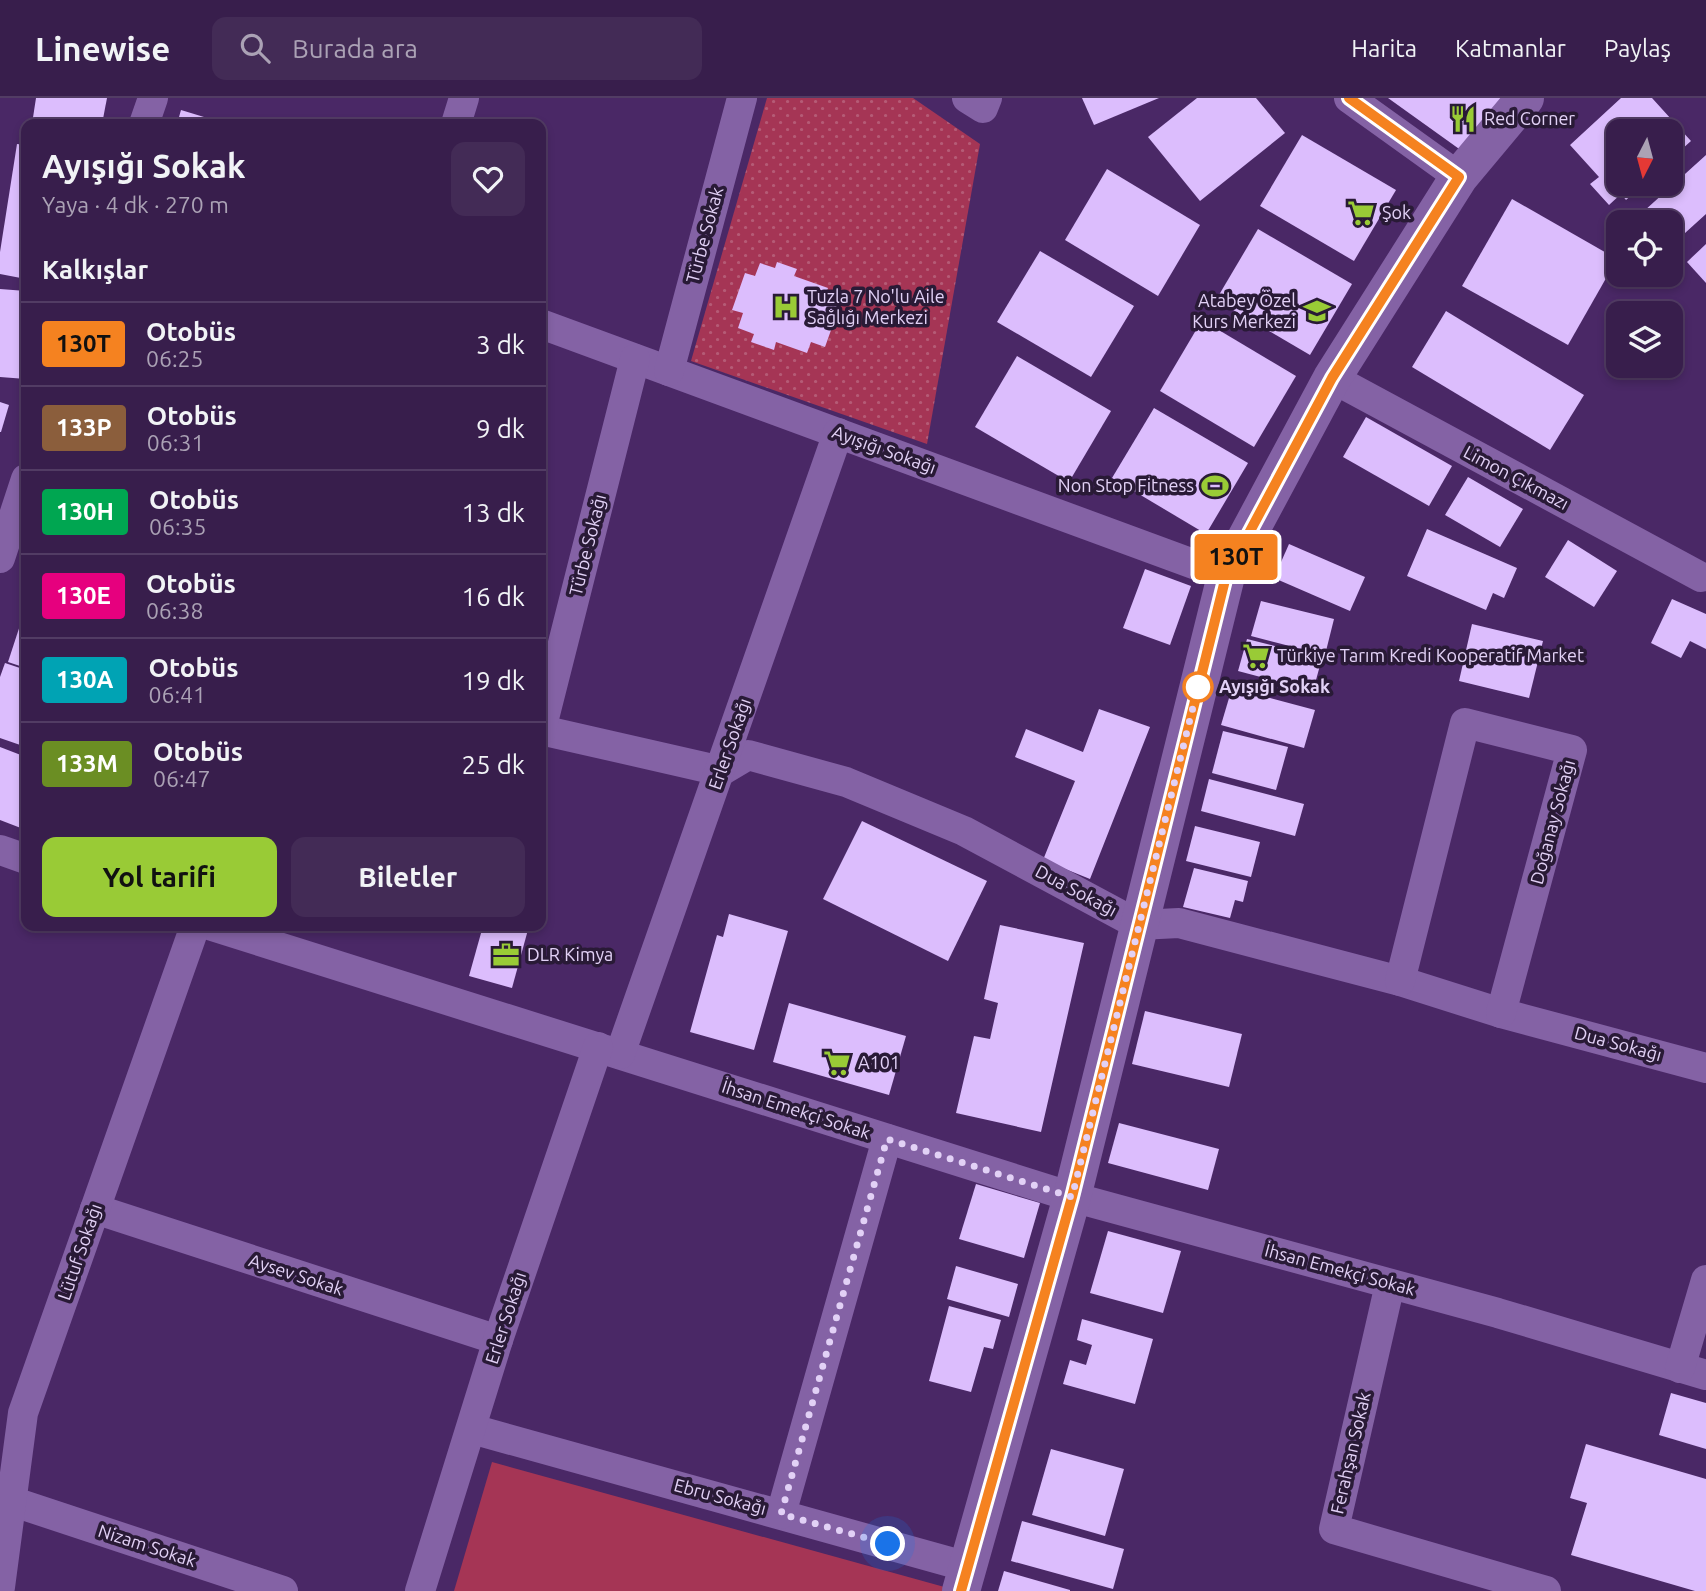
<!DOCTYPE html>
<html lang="tr">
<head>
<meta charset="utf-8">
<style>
	body { margin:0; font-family:Ubuntu,sans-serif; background:#432b56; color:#f1f3f6; height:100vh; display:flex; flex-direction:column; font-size:26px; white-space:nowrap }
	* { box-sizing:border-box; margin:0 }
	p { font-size:23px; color:#aba2b5 }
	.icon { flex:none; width:38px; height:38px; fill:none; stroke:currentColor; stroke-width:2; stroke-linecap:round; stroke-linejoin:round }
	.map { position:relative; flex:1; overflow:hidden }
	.details { position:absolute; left:21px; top:21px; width:525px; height:812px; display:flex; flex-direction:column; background:#381e4c; border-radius:14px; box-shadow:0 4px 10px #0003,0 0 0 2px #523c64 }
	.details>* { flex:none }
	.badge { padding:0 14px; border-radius:5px; font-size:24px; line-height:46px }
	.needle { width:46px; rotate:186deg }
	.controls { position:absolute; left:1606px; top:21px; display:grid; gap:14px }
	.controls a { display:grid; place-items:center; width:77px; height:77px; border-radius:14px; background:#381e4c; box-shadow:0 4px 10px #0003,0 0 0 2px #523c64; font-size:35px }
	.you { position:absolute; width:35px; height:35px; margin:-18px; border:5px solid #fff; border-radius:50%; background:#1a73e8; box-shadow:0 0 0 10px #1a73e833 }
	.map>.badge { position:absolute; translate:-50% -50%; box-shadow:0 0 0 4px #fff }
	h2 { padding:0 21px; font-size:26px; line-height:63px }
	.round { display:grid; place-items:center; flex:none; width:74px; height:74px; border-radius:14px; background:#432b56 }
	.headline { display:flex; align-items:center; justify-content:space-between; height:119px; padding:0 21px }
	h1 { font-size:33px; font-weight:700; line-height:52px }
	.button { display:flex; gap:14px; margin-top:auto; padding:14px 21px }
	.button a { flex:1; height:80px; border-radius:14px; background:#99cb36; color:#111; font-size:28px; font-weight:700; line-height:80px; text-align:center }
	.button a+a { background:#432b56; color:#f1f3f6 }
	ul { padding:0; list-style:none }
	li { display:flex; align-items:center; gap:21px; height:84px; padding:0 21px; border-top:2px solid #523c64 }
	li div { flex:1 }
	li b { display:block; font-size:26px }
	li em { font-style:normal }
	li .badge { min-width:77px; font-weight:700; text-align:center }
	header { display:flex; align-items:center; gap:42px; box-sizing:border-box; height:98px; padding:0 35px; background:#381e4c; border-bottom:2px solid #523c64 }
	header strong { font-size:33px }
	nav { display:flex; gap:38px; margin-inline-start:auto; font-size:24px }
	.search { width:490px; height:63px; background:#432b56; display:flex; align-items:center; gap:18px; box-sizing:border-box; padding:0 24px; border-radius:14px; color:#aba2b5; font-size:26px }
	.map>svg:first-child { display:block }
	.grass { fill:#a53555 }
	.park { fill:url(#park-dots) }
	.building { fill:#dcbdfd }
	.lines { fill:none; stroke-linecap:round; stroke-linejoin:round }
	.street { stroke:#8462a5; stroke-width:30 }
	.secondary { stroke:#8462a5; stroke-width:38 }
	.line-casing { stroke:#fff; stroke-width:16 }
	.line { stroke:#f58220; stroke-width:10 }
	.walk { stroke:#e2d1f6; stroke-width:7; stroke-dasharray:0 12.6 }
	.stop-dot { fill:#fff; stroke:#f58220; stroke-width:3.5 }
	.labels { text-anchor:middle; stroke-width:7; stroke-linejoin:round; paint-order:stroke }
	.poi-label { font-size:18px; fill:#e2d1f6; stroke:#291a36; text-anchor:start }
	.street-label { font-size:18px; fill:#e2d1f6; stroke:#291a36 }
	.stop-label { font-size:18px; font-weight:bold; fill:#e2d1f6; stroke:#291a36; text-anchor:start }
</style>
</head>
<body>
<header>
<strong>Linewise</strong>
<div class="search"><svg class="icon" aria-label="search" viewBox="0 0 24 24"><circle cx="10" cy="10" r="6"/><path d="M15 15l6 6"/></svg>Burada ara</div>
<nav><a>Harita</a><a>Katmanlar</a><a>Paylaş</a></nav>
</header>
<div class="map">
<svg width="1706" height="1493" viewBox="0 0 1706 1493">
	<defs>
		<pattern id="park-dots" width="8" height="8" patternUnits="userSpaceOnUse" patternTransform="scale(1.75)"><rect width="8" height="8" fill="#a53555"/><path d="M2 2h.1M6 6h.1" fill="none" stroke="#b55b76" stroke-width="1.8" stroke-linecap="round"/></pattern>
	</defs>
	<rect width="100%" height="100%" fill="#4a2866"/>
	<polygon class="grass" points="492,1364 948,1490 947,1493 454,1493"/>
	<polygon class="park" points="767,0 913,0 980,46 927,346 691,263"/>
	<g class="building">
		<polygon points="36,0 107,0 102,26 32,26"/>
		<polygon points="1082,0 1159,0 1094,27"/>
		<polygon points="1197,0 1256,0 1285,35 1200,103 1148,39"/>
		<polygon points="1388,0 1503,0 1462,53"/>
		<polygon points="1621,0 1652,0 1691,43 1671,61 1671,33 1619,33 1619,86 1644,86 1626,102 1621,96 1609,107 1590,86 1599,79 1570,47"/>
		<polygon points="181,12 227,26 177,26"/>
		<polygon points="1302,37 1396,92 1354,163 1260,108"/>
		<polygon points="17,46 26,47 26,181 0,176 0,154"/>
		<polygon points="1706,57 1706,116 1674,145 1671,124 1654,124 1644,113"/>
		<polygon points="1107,71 1200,127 1158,198 1065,142"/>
		<polygon points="1512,101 1617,161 1568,247 1462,188"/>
		<polygon points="1258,131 1352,186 1310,257 1216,202"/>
		<polygon points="1706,146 1706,185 1687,164"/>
		<polygon points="1040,153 1134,208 1091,279 997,224"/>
		<polygon points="777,164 797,171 794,178 828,190 824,201 840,207 825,249 811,244 807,255 776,244 774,252 751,244 754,236 738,230 743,215 732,212 745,175 755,178 760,165 775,170"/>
		<polygon points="0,191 26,193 26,281 0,279"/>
		<polygon points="1446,213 1584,297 1550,352 1412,269"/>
		<polygon points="1202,222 1296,278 1254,349 1160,293"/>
		<polygon points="1017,258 1111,313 1069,384 975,329"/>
		<polygon points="0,304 9,307 1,334 0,334"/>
		<polygon points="1154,310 1248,365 1206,436 1112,380"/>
		<polygon points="1366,319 1452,368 1429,408 1343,359"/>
		<polygon points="1468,379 1523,411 1500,449 1445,417"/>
		<polygon points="1427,431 1517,470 1504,500 1493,495 1486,512 1407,478"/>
		<polygon points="1568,442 1617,473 1594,509 1545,479"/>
		<polygon points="1289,446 1365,479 1350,513 1274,480"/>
		<polygon points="1145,471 1191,488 1170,547 1123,530"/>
		<polygon points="1672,501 1706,516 1706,551 1690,543 1681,560 1651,545"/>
		<polygon points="1261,503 1334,521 1325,557 1251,538"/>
		<polygon points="26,509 26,570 8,564"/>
		<polygon points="1472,526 1543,543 1529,600 1459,583"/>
		<polygon points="1247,541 1322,560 1313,593 1238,573"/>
		<polygon points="5,565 26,572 26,649 0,640 0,579"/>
		<polygon points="1232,590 1315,612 1304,650 1221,627"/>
		<polygon points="1099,611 1150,629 1090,781 1043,762 1075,683 1015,659 1026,631 1083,654"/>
		<polygon points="1223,633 1288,649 1276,692 1212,675"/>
		<polygon points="0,649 26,659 26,732 0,722"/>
		<polygon points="1209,681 1304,706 1295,738 1201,713"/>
		<polygon points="862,723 987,783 948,863 823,801"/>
		<polygon points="1195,728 1260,744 1251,779 1186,763"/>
		<polygon points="1194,770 1248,783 1243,804 1235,802 1230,820 1183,809"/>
		<polygon points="729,816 788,833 754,952 690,934 717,837 723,839"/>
		<polygon points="1000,827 1084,845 1041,1034 956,1015 974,938 990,941 998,905 984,901"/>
		<polygon points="483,828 529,828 512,890 469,878"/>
		<polygon points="789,905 906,938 889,997 773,964"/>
		<polygon points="1145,913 1242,936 1229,989 1132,966"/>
		<polygon points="1119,1025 1219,1051 1208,1092 1108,1065"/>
		<polygon points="976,1086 1040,1105 1024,1160 959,1141"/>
		<polygon points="1108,1133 1181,1153 1163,1215 1090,1195"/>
		<polygon points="956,1168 1018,1186 1009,1219 947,1201"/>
		<polygon points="949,1208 1001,1222 993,1251 984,1249 971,1294 929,1283"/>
		<polygon points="1082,1221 1153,1241 1135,1306 1063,1286 1070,1262 1086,1267 1092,1247 1077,1242"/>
		<polygon points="1671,1295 1706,1305 1706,1351 1659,1337"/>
		<polygon points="1586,1346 1706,1381 1706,1493 1695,1493 1571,1457 1587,1405 1570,1400"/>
		<polygon points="1051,1351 1124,1371 1105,1438 1032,1417"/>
		<polygon points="1022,1423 1124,1451 1113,1491 1011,1463"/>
		<polygon points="1004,1473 1070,1492 1070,1493 998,1493"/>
	</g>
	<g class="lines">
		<g class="street">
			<polyline points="967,0 983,10 987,0"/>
			<polyline points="1349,0 1459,79"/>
			<polyline points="144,26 153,0"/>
			<polyline points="456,26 464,0"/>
			<polyline points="541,226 1226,478"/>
			<polyline points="669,273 742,0"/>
			<polyline points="1332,280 1701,479"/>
			<polyline points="0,460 26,381"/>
			<polyline points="541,632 721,673 748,657 846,684 964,733 1139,827 1179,825 1400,883 1501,915 1706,970"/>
			<polyline points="541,632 635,261"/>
			<polyline points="0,752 26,761"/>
			<polyline points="212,828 1072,1099 1498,1215 1706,1277"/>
			<polyline points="1400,883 1465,625 1572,652 1501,915"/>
			<polyline points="620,956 838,335"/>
			<polyline points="95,1111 498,1242"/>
			<polyline points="1390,1186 1334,1431 1546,1493"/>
			<polyline points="1680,1270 1706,1182"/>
			<polyline points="472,1331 968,1469"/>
			<polyline points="11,1403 283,1493"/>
			<polyline points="781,1416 887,1041"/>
			<polyline points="0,1489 23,1315 195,828"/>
			<polyline points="420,1493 498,1242 598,949"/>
		</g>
		<polyline class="secondary" points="961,1493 1072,1099 1226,478 1332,280 1459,79 1525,0"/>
	</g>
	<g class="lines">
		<defs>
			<polyline id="line" points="961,1493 1072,1099 1226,478 1332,280 1459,79 1349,0"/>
		</defs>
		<use href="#line" class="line-casing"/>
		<use href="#line" class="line"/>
		<polyline class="walk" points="888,1446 781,1416 887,1041 1072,1099 1199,585 1198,589"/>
	</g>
	<defs>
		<symbol id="restaurant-bare" viewBox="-9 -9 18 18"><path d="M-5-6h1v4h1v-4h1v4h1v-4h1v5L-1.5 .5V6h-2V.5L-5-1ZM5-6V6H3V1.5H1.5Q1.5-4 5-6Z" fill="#99cb36" stroke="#291a36" stroke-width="2.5" paint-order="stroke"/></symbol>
		<symbol id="supermarket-bare" viewBox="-9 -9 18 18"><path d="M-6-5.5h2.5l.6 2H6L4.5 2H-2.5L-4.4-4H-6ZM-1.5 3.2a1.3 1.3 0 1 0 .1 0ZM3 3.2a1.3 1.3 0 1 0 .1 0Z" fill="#99cb36" stroke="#291a36" stroke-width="2.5" paint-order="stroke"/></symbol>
		<symbol id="hospital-bare" viewBox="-9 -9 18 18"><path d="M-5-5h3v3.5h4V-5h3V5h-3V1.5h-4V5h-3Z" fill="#99cb36" stroke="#291a36" stroke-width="2.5" paint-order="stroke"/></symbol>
		<symbol id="school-bare" viewBox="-9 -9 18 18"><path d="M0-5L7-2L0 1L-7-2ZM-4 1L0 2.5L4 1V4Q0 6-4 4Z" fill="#99cb36" stroke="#291a36" stroke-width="2.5" paint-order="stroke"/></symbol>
		<symbol id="stadium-bare" viewBox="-9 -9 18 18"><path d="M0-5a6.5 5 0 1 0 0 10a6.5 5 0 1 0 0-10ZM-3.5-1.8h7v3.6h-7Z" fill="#99cb36" stroke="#291a36" stroke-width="2.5" paint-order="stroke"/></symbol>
		<symbol id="office-bare" viewBox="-9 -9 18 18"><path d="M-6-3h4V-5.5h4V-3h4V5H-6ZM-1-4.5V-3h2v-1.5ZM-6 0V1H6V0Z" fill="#99cb36" stroke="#291a36" stroke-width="2.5" paint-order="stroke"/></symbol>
	</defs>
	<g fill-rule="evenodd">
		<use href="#restaurant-bare" x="1444" y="2" width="38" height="38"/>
		<use href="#supermarket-bare" x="1342" y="96" width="38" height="38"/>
		<use href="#hospital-bare" x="767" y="190" width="38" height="38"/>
		<use href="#school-bare" x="1298" y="194" width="38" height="38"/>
		<use href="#stadium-bare" x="1196" y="369" width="38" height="38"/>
		<use href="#supermarket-bare" x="1237" y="539" width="38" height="38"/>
		<use href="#office-bare" x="487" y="838" width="38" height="38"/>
		<use href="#supermarket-bare" x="818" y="946" width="38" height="38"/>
	</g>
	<circle class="stop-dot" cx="1198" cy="589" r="14"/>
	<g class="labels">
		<g class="poi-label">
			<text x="1484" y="27">Red Corner</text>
			<text x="1382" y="121">Şok</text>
			<text x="807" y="205">Tuzla 7 No'lu Aile<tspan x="807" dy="21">Sağlığı Merkezi</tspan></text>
			<text x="1296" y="209" text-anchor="end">Atabey Özel<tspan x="1296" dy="21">Kurs Merkezi</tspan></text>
			<text x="1194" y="394" text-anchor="end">Non Stop Fitness</text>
			<text x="1277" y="564">Türkiye Tarım Kredi Kooperatif Market</text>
			<text x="527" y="863">DLR Kimya</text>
			<text x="858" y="971">A101</text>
		</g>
		<g class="street-label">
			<text transform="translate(705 137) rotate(-75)" y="6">Türbe Sokak</text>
			<text transform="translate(884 352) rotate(20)" y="6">Ayışığı Sokağı</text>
			<text transform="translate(1516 380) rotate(28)" y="6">Limon Çıkmazı</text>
			<text transform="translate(588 447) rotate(-76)" y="6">Türbe Sokağı</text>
			<text transform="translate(730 646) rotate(-71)" y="6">Erler Sokağı</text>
			<text transform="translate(1553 724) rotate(-75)" y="6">Doğanay Sokağı</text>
			<text transform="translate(1076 793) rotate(28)" y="6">Dua Sokağı</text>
			<text transform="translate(1618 946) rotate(15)" y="6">Dua Sokağı</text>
			<text transform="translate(796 1012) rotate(18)" y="6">İhsan Emekçi Sokak</text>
			<text transform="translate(80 1154) rotate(-71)" y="6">Lütuf Sokağı</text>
			<text transform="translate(1340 1172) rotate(15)" y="6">İhsan Emekçi Sokak</text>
			<text transform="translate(296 1177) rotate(18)" y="6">Aysev Sokak</text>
			<text transform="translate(506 1220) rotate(-72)" y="6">Erler Sokağı</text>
			<text transform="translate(1351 1355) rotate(-77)" y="6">Ferahşan Sokak</text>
			<text transform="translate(720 1399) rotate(15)" y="6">Ebru Sokağı</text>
			<text transform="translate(147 1448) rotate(18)" y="6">Nizam Sokak</text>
		</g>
		<g class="stop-label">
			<text x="1219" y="595">Ayışığı Sokak</text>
		</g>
	</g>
</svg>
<div class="controls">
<a><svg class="needle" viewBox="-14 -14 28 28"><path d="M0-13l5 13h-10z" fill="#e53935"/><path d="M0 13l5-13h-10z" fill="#aba2b5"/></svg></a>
<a><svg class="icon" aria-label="locate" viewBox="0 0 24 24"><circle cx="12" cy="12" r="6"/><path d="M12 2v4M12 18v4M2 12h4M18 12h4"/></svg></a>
<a><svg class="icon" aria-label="layers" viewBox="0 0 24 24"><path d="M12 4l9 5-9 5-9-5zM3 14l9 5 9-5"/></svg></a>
</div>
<div class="you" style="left:888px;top:1446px"></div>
<b class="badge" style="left:1236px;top:459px;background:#f58220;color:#111">130T</b>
<section class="details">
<div class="headline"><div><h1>Ayışığı Sokak</h1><p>Yaya · 4 dk · 270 m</p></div><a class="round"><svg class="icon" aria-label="heart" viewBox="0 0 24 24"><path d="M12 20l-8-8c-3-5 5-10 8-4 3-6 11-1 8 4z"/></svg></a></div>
<h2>Kalkışlar</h2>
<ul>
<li><span class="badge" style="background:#f58220;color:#111">130T</span><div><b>Otobüs</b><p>06:25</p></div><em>3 dk</em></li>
<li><span class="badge" style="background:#8b5e3c;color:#fff">133P</span><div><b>Otobüs</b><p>06:31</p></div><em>9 dk</em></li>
<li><span class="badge" style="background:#00a651;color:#fff">130H</span><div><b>Otobüs</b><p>06:35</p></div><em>13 dk</em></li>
<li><span class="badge" style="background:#e6007e;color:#fff">130E</span><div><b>Otobüs</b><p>06:38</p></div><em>16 dk</em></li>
<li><span class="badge" style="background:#00a3b4;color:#fff">130A</span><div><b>Otobüs</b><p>06:41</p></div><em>19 dk</em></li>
<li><span class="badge" style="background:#6b8e23;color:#fff">133M</span><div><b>Otobüs</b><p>06:47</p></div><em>25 dk</em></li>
</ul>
<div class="button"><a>Yol tarifi</a><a>Biletler</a></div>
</section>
</div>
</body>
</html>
